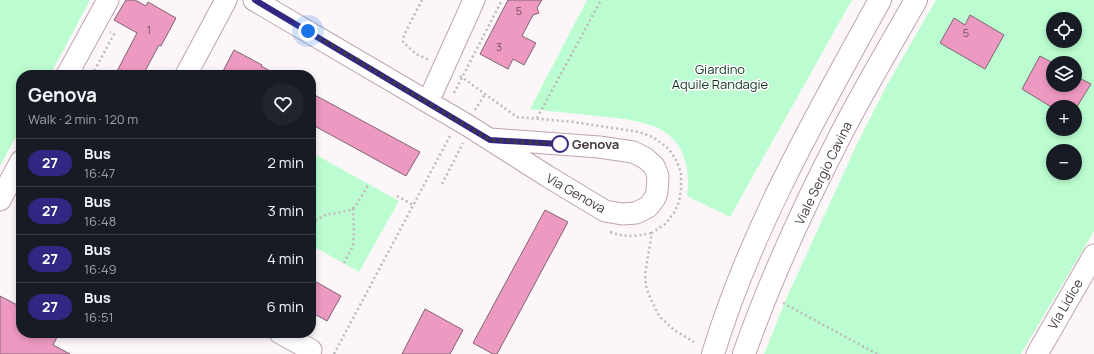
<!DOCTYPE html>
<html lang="en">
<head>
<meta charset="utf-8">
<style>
	body { margin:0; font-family:Manrope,sans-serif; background:#20242c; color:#f1f3f6; height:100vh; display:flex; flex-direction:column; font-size:15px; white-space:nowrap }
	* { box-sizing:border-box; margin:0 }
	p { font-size:13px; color:#9ea1a6 }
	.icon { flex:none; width:22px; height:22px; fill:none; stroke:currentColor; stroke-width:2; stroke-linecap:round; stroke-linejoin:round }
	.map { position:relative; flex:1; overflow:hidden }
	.side { position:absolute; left:16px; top:70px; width:300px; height:268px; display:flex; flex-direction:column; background:#171b24; border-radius:16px; box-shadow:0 2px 6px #0003 }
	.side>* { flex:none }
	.badge { padding:0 8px; border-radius:13px; font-size:14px; line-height:26px }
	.buttons { position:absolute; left:1046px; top:12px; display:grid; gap:8px }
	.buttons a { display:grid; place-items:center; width:36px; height:36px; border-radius:50%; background:#171b24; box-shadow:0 2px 6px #0003; font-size:20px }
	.you { position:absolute; width:20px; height:20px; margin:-10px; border:3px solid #fff; border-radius:50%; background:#1a73e8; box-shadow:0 0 0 6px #1a73e833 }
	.map>.badge { position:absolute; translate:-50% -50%; box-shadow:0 0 0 2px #fff }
	.round { display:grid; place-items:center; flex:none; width:42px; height:42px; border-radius:21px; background:#20242c }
	.headline { display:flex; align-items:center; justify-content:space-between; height:68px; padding:0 12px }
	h1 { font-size:19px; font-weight:700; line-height:30px }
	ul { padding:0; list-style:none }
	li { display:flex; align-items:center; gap:12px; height:48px; padding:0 12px; border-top:1px solid #363941 }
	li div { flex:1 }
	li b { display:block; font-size:15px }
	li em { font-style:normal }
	li .badge { min-width:44px; font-weight:700; text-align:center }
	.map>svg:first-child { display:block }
	.green { fill:#bbfdd0; fill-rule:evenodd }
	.building { fill:#ed99c2; stroke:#7e6571 }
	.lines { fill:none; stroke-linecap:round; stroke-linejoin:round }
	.minor-casing { stroke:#bfa3b0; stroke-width:23 }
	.major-casing { stroke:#bfa3b0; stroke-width:24 }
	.path { stroke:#bfb7ba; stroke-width:2.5; stroke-dasharray:2 3; stroke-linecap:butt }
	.minor { stroke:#fff; stroke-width:21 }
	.major { stroke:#fff; stroke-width:22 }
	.line-casing { stroke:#fff; stroke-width:9 }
	.line { stroke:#312783; stroke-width:6 }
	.walk { stroke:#45393e; stroke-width:4; stroke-dasharray:0 7.2 }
	.stop-dot { fill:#fff; stroke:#312783; stroke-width:2 }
	.labels { text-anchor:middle; stroke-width:3; stroke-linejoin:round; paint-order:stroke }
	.number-label { font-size:11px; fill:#6f515f }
	.park-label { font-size:13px; fill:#0f331e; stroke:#fff }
	.stop-label { font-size:13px; font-weight:bold; fill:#45393e; stroke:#fff; text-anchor:start }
	.street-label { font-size:13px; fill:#45393e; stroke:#fff }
</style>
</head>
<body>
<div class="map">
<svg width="1094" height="354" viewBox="0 0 1094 354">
	<rect width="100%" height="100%" fill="#fcf6f9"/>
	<g class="green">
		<polygon points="0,0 90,0 50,75 21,75 21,127 0,166"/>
		<path d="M587,0H852L730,217L687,196C690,176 687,151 670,136C651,119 613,118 588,115C569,113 549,111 530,109Z"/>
		<path d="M936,0H1094V231L1021,354H764L787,297L856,146L887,85ZM1053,19H1075V41H1053ZM1053,63H1075V85H1053ZM1053,107H1075V129H1053ZM1053,151H1075V173H1053Z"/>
		<polygon points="311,152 399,201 359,272 311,245"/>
	</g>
	<g class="building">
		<polygon points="126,0 135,0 146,6 148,2 176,18 161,46 159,45 143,75 115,75 137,33 114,20"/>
		<polygon points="508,0 542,0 537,8 539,13 533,15 522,36 536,43 524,65 513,59 508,69 480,54"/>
		<polygon points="970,15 1004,35 985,69 940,43 954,18 965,25"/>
		<polygon points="234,50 262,65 261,66 278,75 221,75"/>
		<polygon points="1040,56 1053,63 1053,85 1075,85 1075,76 1091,84 1075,110 1075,107 1053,107 1053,108 1022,89"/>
		<polygon points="311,93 420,152 406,176 311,124"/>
		<polygon points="545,210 568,222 497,354 493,354 473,343"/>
		<polygon points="311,279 341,296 327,321 311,312"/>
		<polygon points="0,296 21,307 21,333 59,333 53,345 70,354 0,354"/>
		<polygon points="425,309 463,330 450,354 402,354"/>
	</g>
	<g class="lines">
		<defs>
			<g id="minor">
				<polyline points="254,0 467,125 547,176 605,211 622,214 636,213 648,207 655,198 657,192 658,176 654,166 645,158 633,152 599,147 491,139"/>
				<polyline points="67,75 108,0"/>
				<polyline points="186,75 226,0"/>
				<polyline points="428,102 474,0"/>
				<polyline points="0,200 21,161"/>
				<polyline points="280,333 311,350"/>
				<polyline points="1037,354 1094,255"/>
			</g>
			<g id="major">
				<path d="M713,354C751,229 817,114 880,0"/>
				<path d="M744,354C770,280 803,208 839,138C863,91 890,46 916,0"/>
			</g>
		</defs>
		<use href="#minor" class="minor-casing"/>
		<use href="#major" class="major-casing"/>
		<g class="path">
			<polyline points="422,0 404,35 403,42 416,54 429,60"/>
			<polyline points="92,75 114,34 110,32"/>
			<polyline points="460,76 517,117 574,122 639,132 653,137 669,149 676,160 681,172 681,189 679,202 674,213 665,224 652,233 645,274 646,286 649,295 659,316 674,330 694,342"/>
			<polyline points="454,93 502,0"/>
			<polyline points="475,110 485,94"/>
			<polyline points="537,118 601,0"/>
			<polyline points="442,184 463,143"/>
			<polyline points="397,196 413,205"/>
			<polyline points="311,223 327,214 333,214 350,210 355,207 369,184"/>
			<path d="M610,232C626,238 636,236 652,233"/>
			<polyline points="344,263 353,246 354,231 353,208"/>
			<polyline points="783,303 877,354"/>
			<polyline points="334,354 450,136"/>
		</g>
		<use href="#minor" class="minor"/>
		<use href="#major" class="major"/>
	</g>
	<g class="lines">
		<defs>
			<polyline id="line" points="255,0 490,140 560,144"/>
		</defs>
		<use href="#line" class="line-casing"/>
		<use href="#line" class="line"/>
		<polyline class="walk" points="308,31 490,140 560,144"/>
	</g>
	<circle class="stop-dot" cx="560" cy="144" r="8"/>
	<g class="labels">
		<g class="number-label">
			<text x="519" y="15">5</text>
			<text x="149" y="34">1</text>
			<text x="966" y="37">5</text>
			<text x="499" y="51">3</text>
		</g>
		<g class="park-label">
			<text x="720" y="74">Giardino<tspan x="720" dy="15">Aquile Randagie</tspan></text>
		</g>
		<g class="stop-label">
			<text x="572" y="149">Genova</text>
		</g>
		<g class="street-label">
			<text transform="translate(823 173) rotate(-64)" y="5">Viale Sergio Cavina</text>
			<text transform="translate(576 193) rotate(30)" y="5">Via Genova</text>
			<text transform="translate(1065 304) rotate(-60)" y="5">Via Lidice</text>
		</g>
	</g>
</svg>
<div class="buttons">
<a><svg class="icon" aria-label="locate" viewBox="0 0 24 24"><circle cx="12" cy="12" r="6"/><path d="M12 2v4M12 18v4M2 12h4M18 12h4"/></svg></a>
<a><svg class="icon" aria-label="layers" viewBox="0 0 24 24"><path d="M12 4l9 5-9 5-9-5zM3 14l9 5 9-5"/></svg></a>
<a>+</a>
<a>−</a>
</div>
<div class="you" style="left:308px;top:31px"></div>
<section class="side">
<div class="headline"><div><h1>Genova</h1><p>Walk · 2 min · 120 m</p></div><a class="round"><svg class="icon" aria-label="heart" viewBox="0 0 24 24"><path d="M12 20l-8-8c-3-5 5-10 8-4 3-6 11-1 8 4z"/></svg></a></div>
<ul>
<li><span class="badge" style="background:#312783;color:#fff">27</span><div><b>Bus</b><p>16:47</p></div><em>2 min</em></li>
<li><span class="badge" style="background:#312783;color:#fff">27</span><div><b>Bus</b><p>16:48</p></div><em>3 min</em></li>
<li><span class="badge" style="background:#312783;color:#fff">27</span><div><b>Bus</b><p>16:49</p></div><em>4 min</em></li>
<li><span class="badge" style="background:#312783;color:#fff">27</span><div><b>Bus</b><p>16:51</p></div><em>6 min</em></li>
</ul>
</section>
</div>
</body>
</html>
